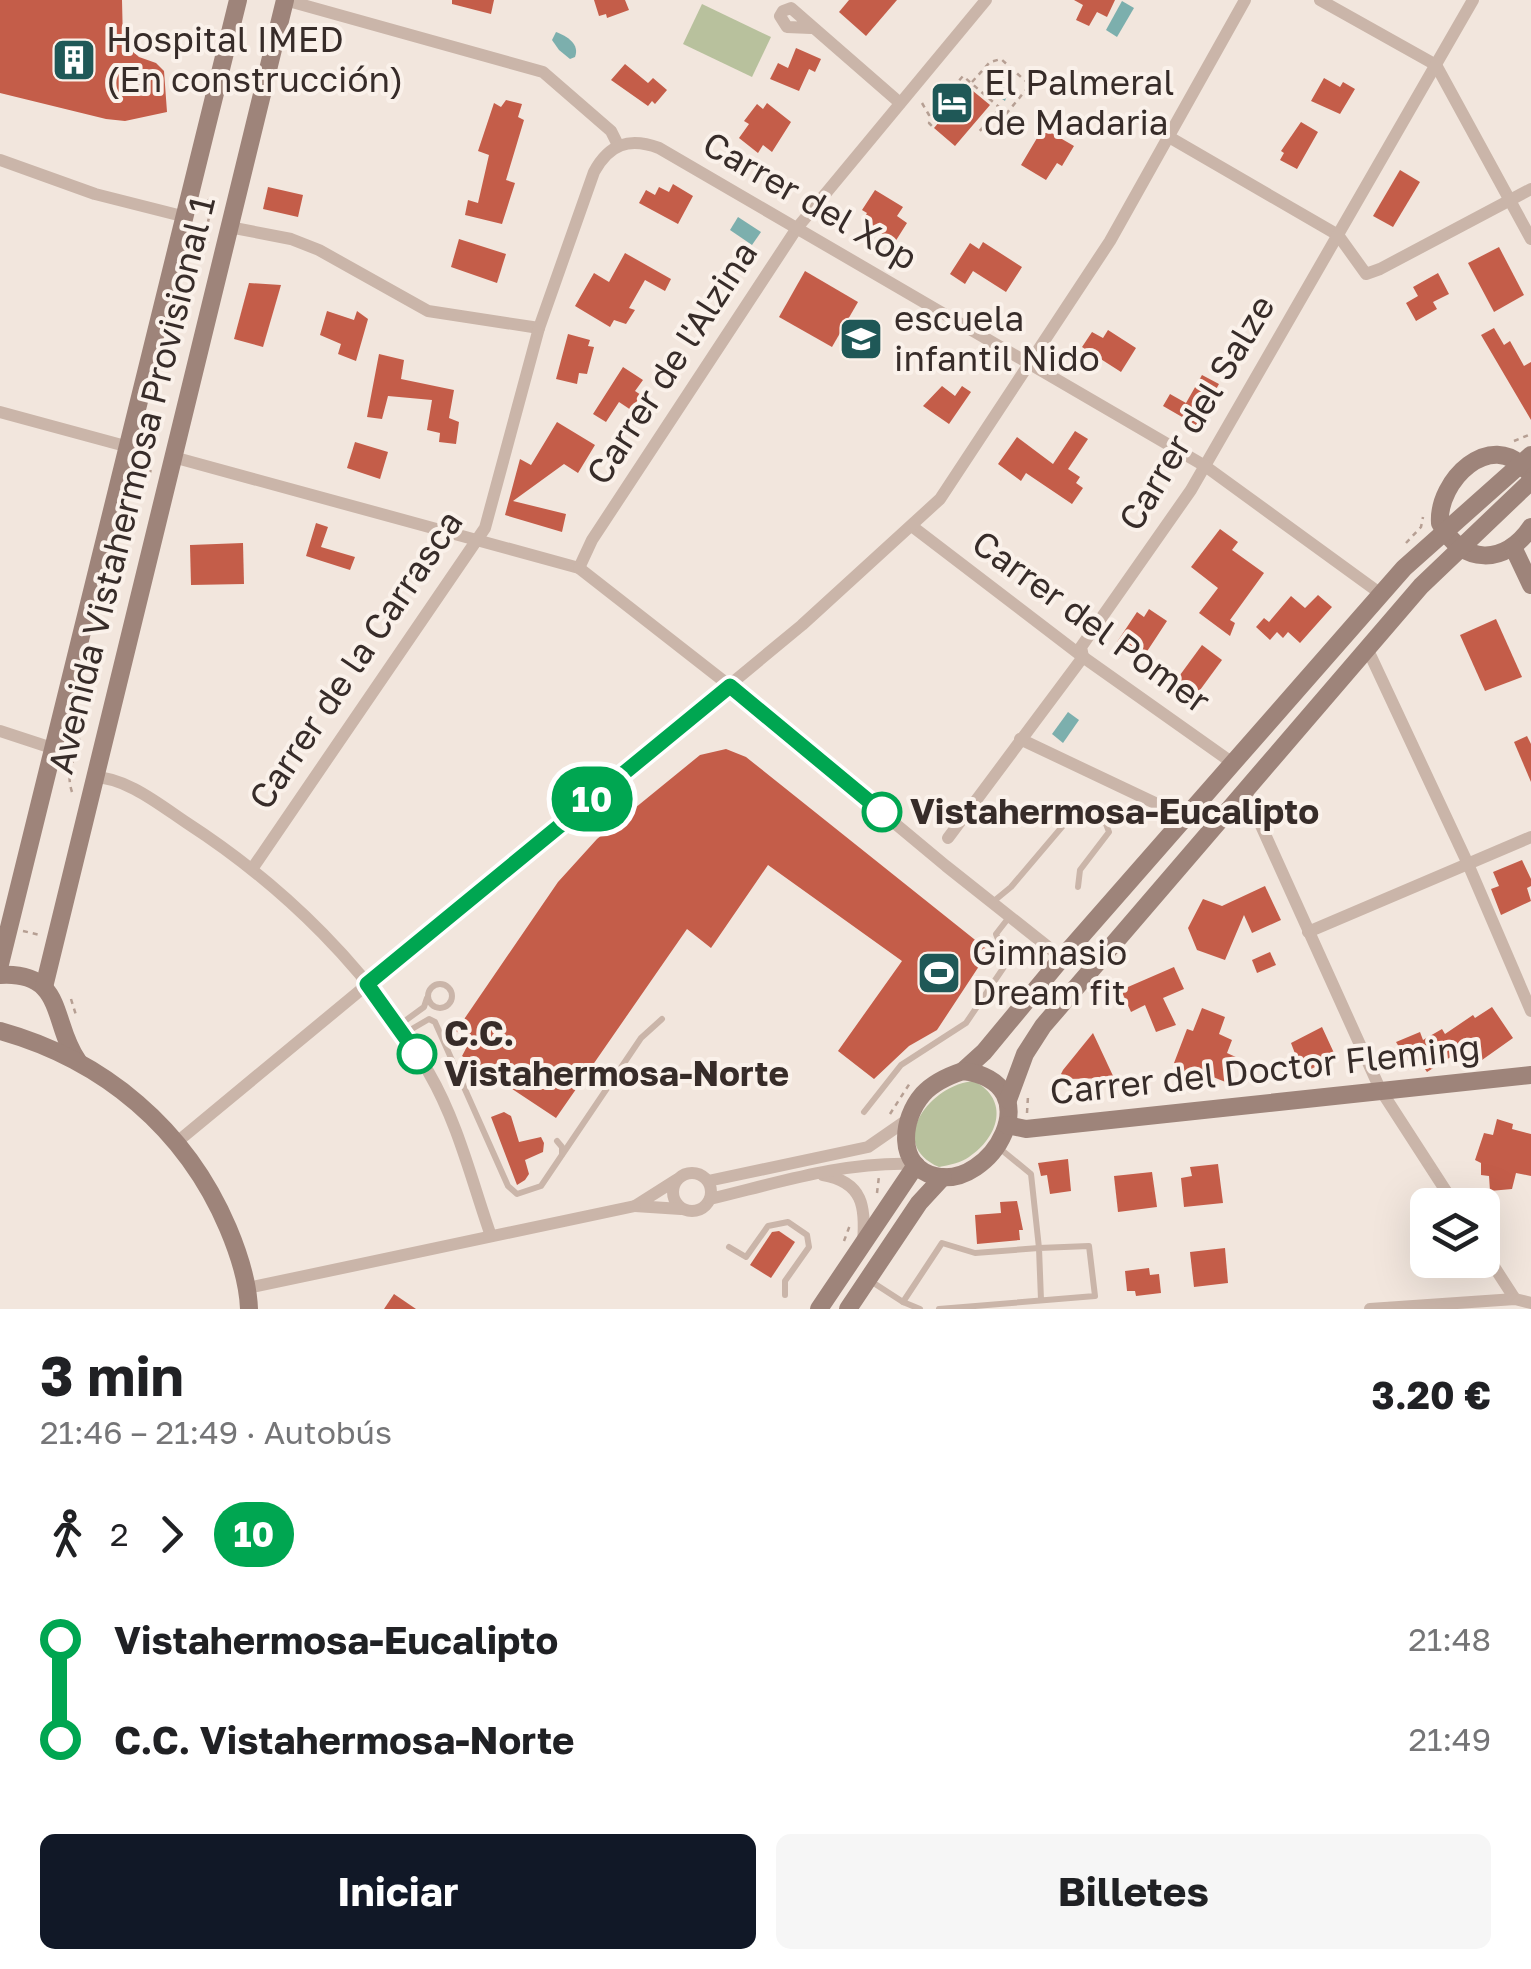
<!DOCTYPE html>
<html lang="es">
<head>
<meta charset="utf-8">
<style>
	body { margin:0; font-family:"Golos Text",sans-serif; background:#f6f6f6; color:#202124; height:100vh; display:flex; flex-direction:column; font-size:38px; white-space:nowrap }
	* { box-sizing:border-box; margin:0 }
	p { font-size:32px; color:#757577 }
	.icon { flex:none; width:55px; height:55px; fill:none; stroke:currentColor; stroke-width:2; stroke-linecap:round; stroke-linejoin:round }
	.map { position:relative; height:1309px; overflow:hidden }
	.side { display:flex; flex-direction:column; background:#fff; flex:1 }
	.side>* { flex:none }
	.badge { padding:0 20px; border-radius:32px; font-size:35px; line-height:65px }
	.controls { position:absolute; left:1410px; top:1188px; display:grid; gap:20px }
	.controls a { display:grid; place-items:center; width:90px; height:90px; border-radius:15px; background:#fff; box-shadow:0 10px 40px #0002; font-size:50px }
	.map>.badge { position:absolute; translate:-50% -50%; box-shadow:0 0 0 5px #fff }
	.legs { display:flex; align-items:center; gap:15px; height:110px; padding:0 40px; font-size:32px }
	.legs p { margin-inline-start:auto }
	.headline { display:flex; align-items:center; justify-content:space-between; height:170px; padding:0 40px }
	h1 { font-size:55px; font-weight:700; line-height:75px }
	.action { display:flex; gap:20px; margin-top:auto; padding:20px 40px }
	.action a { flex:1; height:115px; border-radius:15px; background:#111827; color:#fff; font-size:40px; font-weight:700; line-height:115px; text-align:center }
	.action a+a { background:#f6f6f6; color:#202124 }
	ul { padding:0 40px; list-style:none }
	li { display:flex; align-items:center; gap:35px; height:100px; font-size:38px }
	li i { display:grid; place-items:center; width:15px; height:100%; margin:0 12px; background:currentColor }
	li i::after { content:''; width:25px; height:25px; margin:-12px; border:8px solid; border-radius:50%; background:#fff }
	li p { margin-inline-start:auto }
	li:first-child i { background:linear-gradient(#0000 50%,currentColor 0) }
	li:last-child i { background:linear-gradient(currentColor 50%,#0000 0) }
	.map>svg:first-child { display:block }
	.green { fill:#b8c19d }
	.water { fill:#7cafad }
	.building { fill:#c45d49 }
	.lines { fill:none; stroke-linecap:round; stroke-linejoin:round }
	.path { stroke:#b69f93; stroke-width:2.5; stroke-dasharray:5 5; stroke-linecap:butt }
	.lane { stroke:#cab5a9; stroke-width:6 }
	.street { stroke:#cab5a9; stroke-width:12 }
	.secondary { stroke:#9e847a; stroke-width:18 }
	.line-1-casing { stroke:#fff; stroke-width:22 }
	.line-1 { stroke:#00a651; stroke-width:15 }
	.stop-1-dot { fill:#fff; stroke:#00a651; stroke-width:5 }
	.labels { text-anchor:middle; stroke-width:8; stroke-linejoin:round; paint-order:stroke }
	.poi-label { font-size:35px; fill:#372c29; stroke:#faf1ea; text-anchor:start }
	.street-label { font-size:35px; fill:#372c29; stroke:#faf1ea }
	.stop-label { font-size:35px; font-weight:bold; fill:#372c29; stroke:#faf1ea; text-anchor:start }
</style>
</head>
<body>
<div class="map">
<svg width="1531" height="1309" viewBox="0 0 1531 1309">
	<rect width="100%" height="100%" fill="#f2e6dd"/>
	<g class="green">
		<polygon points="702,4 771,37 752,77 683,44"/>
		<path d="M974,1081C1010,1100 999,1137 969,1157C961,1163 949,1165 939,1167C885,1143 931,1084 974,1081Z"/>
	</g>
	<g class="water">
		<polygon points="1122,1 1134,8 1117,37 1106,30"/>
		<path d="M556,32C567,36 580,44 575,57L570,59L559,50L552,40Z"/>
		<polygon points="999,70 1011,85 1005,101 986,88"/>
		<polygon points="738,217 761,232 752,245 730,230"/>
		<polygon points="1068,712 1079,720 1063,743 1052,734"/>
	</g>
	<g class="building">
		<polygon points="0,0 122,0 123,43 139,57 156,63 164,71 167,112 125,121 106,119 0,93"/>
		<polygon points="452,0 494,0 491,14 452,4"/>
		<polygon points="594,0 625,0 629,10 607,18 606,14 599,16"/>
		<polygon points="849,0 897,0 866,36 839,12"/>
		<polygon points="1074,0 1115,0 1107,17 1097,12 1089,26 1076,20 1083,5"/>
		<polygon points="796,48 821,59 815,72 809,69 799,91 770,79 778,63 788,68"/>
		<polygon points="625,64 648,83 653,78 667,90 655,104 652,101 648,106 611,80"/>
		<polygon points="1324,78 1340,87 1343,82 1355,89 1340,114 1311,101"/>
		<polygon points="967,86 990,105 955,146 934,128 949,110 942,104 956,88 962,93"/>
		<polygon points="506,100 522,104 518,117 524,120 506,180 515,183 502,224 465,215 468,200 478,203 489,155 478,151 494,103 501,107"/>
		<polygon points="767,103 791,122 772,152 763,145 758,153 739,138 749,124 744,121 757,104 763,109"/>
		<polygon points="1301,122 1318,132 1297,169 1280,160 1284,153 1281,151"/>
		<polygon points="1043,128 1074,146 1062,166 1057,163 1046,180 1021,165"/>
		<polygon points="1400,170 1420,182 1393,227 1373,216"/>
		<polygon points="673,184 693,196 678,224 639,203 646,190 655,195 659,187 669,192"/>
		<polygon points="268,187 303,195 298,217 263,209"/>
		<polygon points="875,190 903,207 897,216 907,223 895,242 862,221 867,213 862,210"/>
		<polygon points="459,239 506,254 497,283 451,267"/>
		<polygon points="983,242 1022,267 1006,292 973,271 965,284 950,274 970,243 979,249"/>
		<polygon points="1499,247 1524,295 1494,312 1468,263"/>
		<polygon points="625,253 671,279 665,291 645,280 629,308 635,310 626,324 614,320 610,327 575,306 594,273 609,282"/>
		<polygon points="805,271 858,302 832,347 779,317"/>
		<polygon points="1438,273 1449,294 1433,302 1437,309 1416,321 1406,303 1418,296 1413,287"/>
		<polygon points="249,283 281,285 263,347 234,339"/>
		<polygon points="327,311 354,320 357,311 368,319 356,361 338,354 341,344 320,335"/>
		<polygon points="1494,328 1504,345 1510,341 1524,366 1531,362 1531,420 1481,335"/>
		<polygon points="1108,330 1136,348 1121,372 1082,347 1092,332 1103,338"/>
		<polygon points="568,334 590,340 588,346 594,347 587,374 579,373 577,384 556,379"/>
		<polygon points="379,354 404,360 401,379 454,390 449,418 459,422 456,444 439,442 440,433 427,430 432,400 388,396 382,419 367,417"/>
		<polygon points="623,367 643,380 635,391 641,395 631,410 619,402 606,422 593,414"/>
		<polygon points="1202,375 1219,384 1196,425 1163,406 1170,394 1186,403"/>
		<polygon points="942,386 955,396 962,386 971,392 949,424 923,406"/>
		<polygon points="557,422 595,445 578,473 564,464 513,501 566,514 562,532 505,515 520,459 531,465"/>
		<polygon points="1075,431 1088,439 1068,469 1080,477 1076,483 1083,488 1072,504 1026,473 1021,481 998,464 1017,437 1053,464"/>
		<polygon points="355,442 388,452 380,479 347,468"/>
		<polygon points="316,523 328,527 321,547 355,557 350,570 306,556"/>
		<polygon points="1220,529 1238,542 1232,550 1264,573 1230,620 1235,623 1230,636 1199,613 1218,588 1191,567"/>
		<polygon points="243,543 244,584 191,585 190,545"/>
		<polygon points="1318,595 1332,607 1300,643 1288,632 1283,638 1277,632 1270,640 1256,627 1264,618 1269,622 1291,596 1305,608"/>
		<polygon points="1149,609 1167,621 1142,659 1117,642 1137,612 1144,617"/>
		<polygon points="1496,619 1522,677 1485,691 1460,635"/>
		<polygon points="1202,645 1222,660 1192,701 1172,686"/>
		<polygon points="1527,736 1531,744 1531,782 1514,742"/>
		<polygon points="726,749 746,757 989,951 937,1030 909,1046 874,1079 838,1051 902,961 768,865 711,948 687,929 556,1118 462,1056 470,1041 456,1031 558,882 597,839 700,755"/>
		<polygon points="1522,860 1531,879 1531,886 1527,888 1531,901 1501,915 1491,889 1499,886 1493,872"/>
		<polygon points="1265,886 1281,920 1252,933 1244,915 1225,960 1197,950 1188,928 1203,899 1222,906"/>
		<polygon points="1270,952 1276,965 1257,973 1252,960"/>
		<polygon points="1174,967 1184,989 1163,998 1176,1025 1156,1032 1145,1005 1131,1012 1121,990"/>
		<polygon points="1492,1007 1513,1038 1482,1060 1471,1044 1427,1072 1417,1058 1409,1063 1396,1042 1420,1032 1423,1040 1442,1029 1445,1034 1473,1015 1475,1018"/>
		<polygon points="1202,1008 1225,1017 1219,1034 1232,1040 1227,1053 1238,1058 1228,1083 1198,1071 1194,1081 1177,1074 1180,1066 1174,1063 1187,1029 1193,1031"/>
		<polygon points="1322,1027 1334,1053 1322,1058 1324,1063 1311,1069 1307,1060 1299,1064 1291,1043"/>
		<polygon points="1093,1033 1114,1078 1066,1079 1061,1074 1063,1070"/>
		<polygon points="504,1112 511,1116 519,1142 541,1137 544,1143 543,1152 525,1160 529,1174 525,1180 517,1185 491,1117"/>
		<polygon points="1497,1119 1513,1124 1512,1129 1531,1134 1531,1176 1516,1173 1512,1189 1490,1191 1489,1176 1481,1175 1481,1163 1475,1160 1484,1133 1493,1135"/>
		<polygon points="1068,1159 1071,1191 1050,1194 1047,1175 1041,1176 1038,1163"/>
		<polygon points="1218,1164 1223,1203 1184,1207 1181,1178 1192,1176 1190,1167"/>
		<polygon points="1152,1172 1157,1207 1118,1212 1114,1176"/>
		<polygon points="1017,1201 1023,1230 1019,1230 1020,1240 977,1244 975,1215 1001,1213 1000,1202"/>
		<polygon points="779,1231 795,1242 771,1278 750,1265 772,1232"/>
		<polygon points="1225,1248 1228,1283 1194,1287 1190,1252"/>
		<polygon points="1149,1268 1150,1275 1159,1274 1161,1293 1136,1296 1135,1291 1127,1291 1125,1271"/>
		<polygon points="394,1294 416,1309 384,1309"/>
	</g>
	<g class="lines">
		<g class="path">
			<polyline points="972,82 990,62 1001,59 1030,85 1006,114 1001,109"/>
			<polyline points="922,103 929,115 963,76 1000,108 977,134"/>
			<polyline points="935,108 944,116"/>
			<polyline points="931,116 938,113 929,123 932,126 942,114"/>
			<path d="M208,199C214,214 203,226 208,243"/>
			<polyline points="1514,441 1531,434"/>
			<polyline points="137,468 154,472"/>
			<polyline points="148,471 146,457 156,431 150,425"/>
			<polyline points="1406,543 1421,527 1423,517"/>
			<path d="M72,792C63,765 82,753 80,731L74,727"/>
			<polyline points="23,931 40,935"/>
			<polyline points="71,999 76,1015"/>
			<polyline points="1027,1113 1028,1096"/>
			<polyline points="890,1114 910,1083"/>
			<polyline points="877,1193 879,1176"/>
			<polyline points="844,1241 850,1225"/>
		</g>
		<g class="lane">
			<polyline points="994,901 1011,887 1078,808 1106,824 1109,832 1080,870 1078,887"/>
			<circle cx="440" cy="996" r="12"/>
			<polyline points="398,1026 424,1007 427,998"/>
			<polyline points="405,1033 429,1019 435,1022 508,1186 517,1194 541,1186 641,1038 662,1019"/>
			<polyline points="864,1112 901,1065 966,1023 1004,967 1003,951 996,934 1010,916"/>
			<polyline points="557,1141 562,1147 562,1154"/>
			<polyline points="729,1247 746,1257 768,1226 788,1222 807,1235 809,1247 785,1281 785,1295"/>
			<polyline points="869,1280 903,1302 942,1243 975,1253 1039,1248 1031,1174 998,1147"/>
			<polyline points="903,1302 920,1309"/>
			<polyline points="939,1309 1095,1296 1089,1246 1039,1248 1041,1300"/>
		</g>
		<g class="street">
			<polyline points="285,0 543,72 611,131 618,145"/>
			<polyline points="1320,0 1436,65 1531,239"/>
			<polyline points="811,28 787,27 780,16 783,11 791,8 900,103"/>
			<polyline points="1169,137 1338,235 1366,274 1380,269 1531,189"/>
			<polyline points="0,160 95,194 186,217"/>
			<polyline points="229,227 291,239 319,250 428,311 539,328"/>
			<polyline points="0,412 129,447"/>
			<polyline points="173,457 579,568 730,686 946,866 1062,958"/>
			<polyline points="913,527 1083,657 1234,764"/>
			<polyline points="579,568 592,540 797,228 986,0"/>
			<polyline points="1367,648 1468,864 1531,1011"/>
			<polyline points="0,731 55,749"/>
			<polyline points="1020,739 1174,812"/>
			<path d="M93,777C126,777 160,805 187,823C284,886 371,971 429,1073C458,1123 472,1182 491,1236"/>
			<polyline points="1245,790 1380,1089 1455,1205"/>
			<polyline points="948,838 1083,657 1081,647 1191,490 1473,0"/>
			<path d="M252,869L485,528L539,328L594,172C609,144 629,137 659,148L1205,466L1381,594"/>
			<polyline points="1308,932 1531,837"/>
			<polyline points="177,1142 802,625 940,499 1110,241 1245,0"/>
			<circle cx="692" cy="1192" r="19"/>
			<path d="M823,1175C863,1182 866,1207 863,1242"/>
			<polyline points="676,1180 635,1206 681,1209"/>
			<polyline points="708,1181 868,1147 907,1120"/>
			<path d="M710,1199C777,1183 845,1161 915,1164"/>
			<polyline points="1482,1248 1515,1299"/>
			<polyline points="248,1288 635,1206"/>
			<polyline points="1370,1309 1515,1299 1531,1303"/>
		</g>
		<g class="secondary">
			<path d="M1526,470C1491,428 1437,481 1440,523C1462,565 1505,566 1531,527"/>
			<polyline points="1513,547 1531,585"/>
			<polyline points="0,964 238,0"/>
			<path d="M0,975C66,971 51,1024 78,1061"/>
			<polyline points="44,987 285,0"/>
			<path d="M0,1031C104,1060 186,1129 228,1228C239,1254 248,1281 249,1309"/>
			<polyline points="963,1071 984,1052 1062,958 1404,568 1531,455"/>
			<path d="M963,1071C1053,1083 991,1190 935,1176C896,1166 901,1119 923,1094C934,1082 948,1076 963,1071Z"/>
			<polyline points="1008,1100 1025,1054 1043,1026 1421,586 1531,481"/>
			<polyline points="1007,1125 1026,1129 1531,1075"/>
			<polyline points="819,1309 916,1165"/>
			<polyline points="848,1309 919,1203 943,1177"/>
		</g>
	</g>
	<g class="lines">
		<defs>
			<polyline id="line-1" points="417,1054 367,984 730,686 882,812"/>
		</defs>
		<use href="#line-1" class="line-1-casing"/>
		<use href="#line-1" class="line-1"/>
	</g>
	<defs>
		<symbol id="building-square" viewBox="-11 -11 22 22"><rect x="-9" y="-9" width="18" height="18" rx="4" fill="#1f5857" stroke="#faf1ea"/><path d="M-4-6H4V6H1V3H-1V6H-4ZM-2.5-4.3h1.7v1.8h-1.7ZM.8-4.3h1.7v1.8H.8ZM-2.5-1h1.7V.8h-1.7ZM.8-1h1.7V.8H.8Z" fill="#fff"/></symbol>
		<symbol id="hotel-square" viewBox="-11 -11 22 22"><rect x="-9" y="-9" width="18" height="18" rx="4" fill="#1f5857" stroke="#faf1ea"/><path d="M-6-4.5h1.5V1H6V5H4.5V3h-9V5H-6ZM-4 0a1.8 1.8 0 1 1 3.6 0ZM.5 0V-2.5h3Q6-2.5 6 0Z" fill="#fff"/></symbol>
		<symbol id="school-square" viewBox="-11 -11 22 22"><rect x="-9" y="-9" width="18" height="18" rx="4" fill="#1f5857" stroke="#faf1ea"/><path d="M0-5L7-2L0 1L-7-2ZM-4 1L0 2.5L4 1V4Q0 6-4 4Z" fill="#fff"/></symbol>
		<symbol id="stadium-square" viewBox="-11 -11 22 22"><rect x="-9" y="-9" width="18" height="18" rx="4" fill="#1f5857" stroke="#faf1ea"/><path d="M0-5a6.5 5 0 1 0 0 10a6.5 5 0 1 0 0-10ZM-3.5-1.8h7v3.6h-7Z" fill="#fff"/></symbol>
	</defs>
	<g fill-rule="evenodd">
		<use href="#building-square" x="49" y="35" width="50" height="50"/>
		<use href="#hotel-square" x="927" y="78" width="50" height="50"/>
		<use href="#school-square" x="836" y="314" width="50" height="50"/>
		<use href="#stadium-square" x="914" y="948" width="50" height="50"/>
	</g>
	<g class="stop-1-dot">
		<circle cx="882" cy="812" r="18"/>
		<circle cx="417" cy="1054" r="18"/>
	</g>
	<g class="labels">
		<g class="poi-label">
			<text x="106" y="52">Hospital IMED<tspan x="106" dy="40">(En construcción)</tspan></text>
			<text x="984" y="95">El Palmeral<tspan x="984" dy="40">de Madaria</tspan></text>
			<text x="894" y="331">escuela<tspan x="894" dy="40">infantil Nido</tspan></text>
			<text x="972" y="965">Gimnasio<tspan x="972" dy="40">Dream fit</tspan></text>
		</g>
		<g class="street-label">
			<text transform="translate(810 201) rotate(30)" y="12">Carrer del Xop</text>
			<text transform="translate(672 363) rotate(-57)" y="12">Carrer de l'Alzina</text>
			<text transform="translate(1197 413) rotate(-59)" y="12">Carrer del Salze</text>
			<text transform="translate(132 485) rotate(-76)" y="12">Avenida Vistahermosa Provisional 1</text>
			<text transform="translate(1091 622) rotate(36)" y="12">Carrer del Pomer</text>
			<text transform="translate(356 660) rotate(-56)" y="12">Carrer de la Carrasca</text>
			<text transform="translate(1265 1070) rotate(-6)" y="12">Carrer del Doctor Fleming</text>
		</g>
		<g class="stop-label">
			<text x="910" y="824">Vistahermosa-Eucalipto</text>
			<text x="444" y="1046">C.C.<tspan x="444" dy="40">Vistahermosa-Norte</tspan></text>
		</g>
	</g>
</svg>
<div class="controls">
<a><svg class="icon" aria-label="layers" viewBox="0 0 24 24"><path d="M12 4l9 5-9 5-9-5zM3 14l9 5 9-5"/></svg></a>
</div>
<b class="badge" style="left:592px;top:799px;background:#00a651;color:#fff">10</b>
</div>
<section class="side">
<div class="headline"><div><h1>3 min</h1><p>21:46 – 21:49 · Autobús</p></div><b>3.20 €</b></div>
<div class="legs"><svg class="icon" aria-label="walk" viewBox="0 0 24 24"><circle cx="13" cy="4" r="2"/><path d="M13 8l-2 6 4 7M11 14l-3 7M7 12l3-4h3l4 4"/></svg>2<svg class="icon" aria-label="forward" viewBox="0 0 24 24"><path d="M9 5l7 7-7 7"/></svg><b class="badge" style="background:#00a651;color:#fff">10</b></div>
<ul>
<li><i style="color:#00a651"></i><b>Vistahermosa-Eucalipto</b><p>21:48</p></li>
<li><i style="color:#00a651"></i><b>C.C. Vistahermosa-Norte</b><p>21:49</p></li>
</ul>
<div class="action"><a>Iniciar</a><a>Billetes</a></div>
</section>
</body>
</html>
